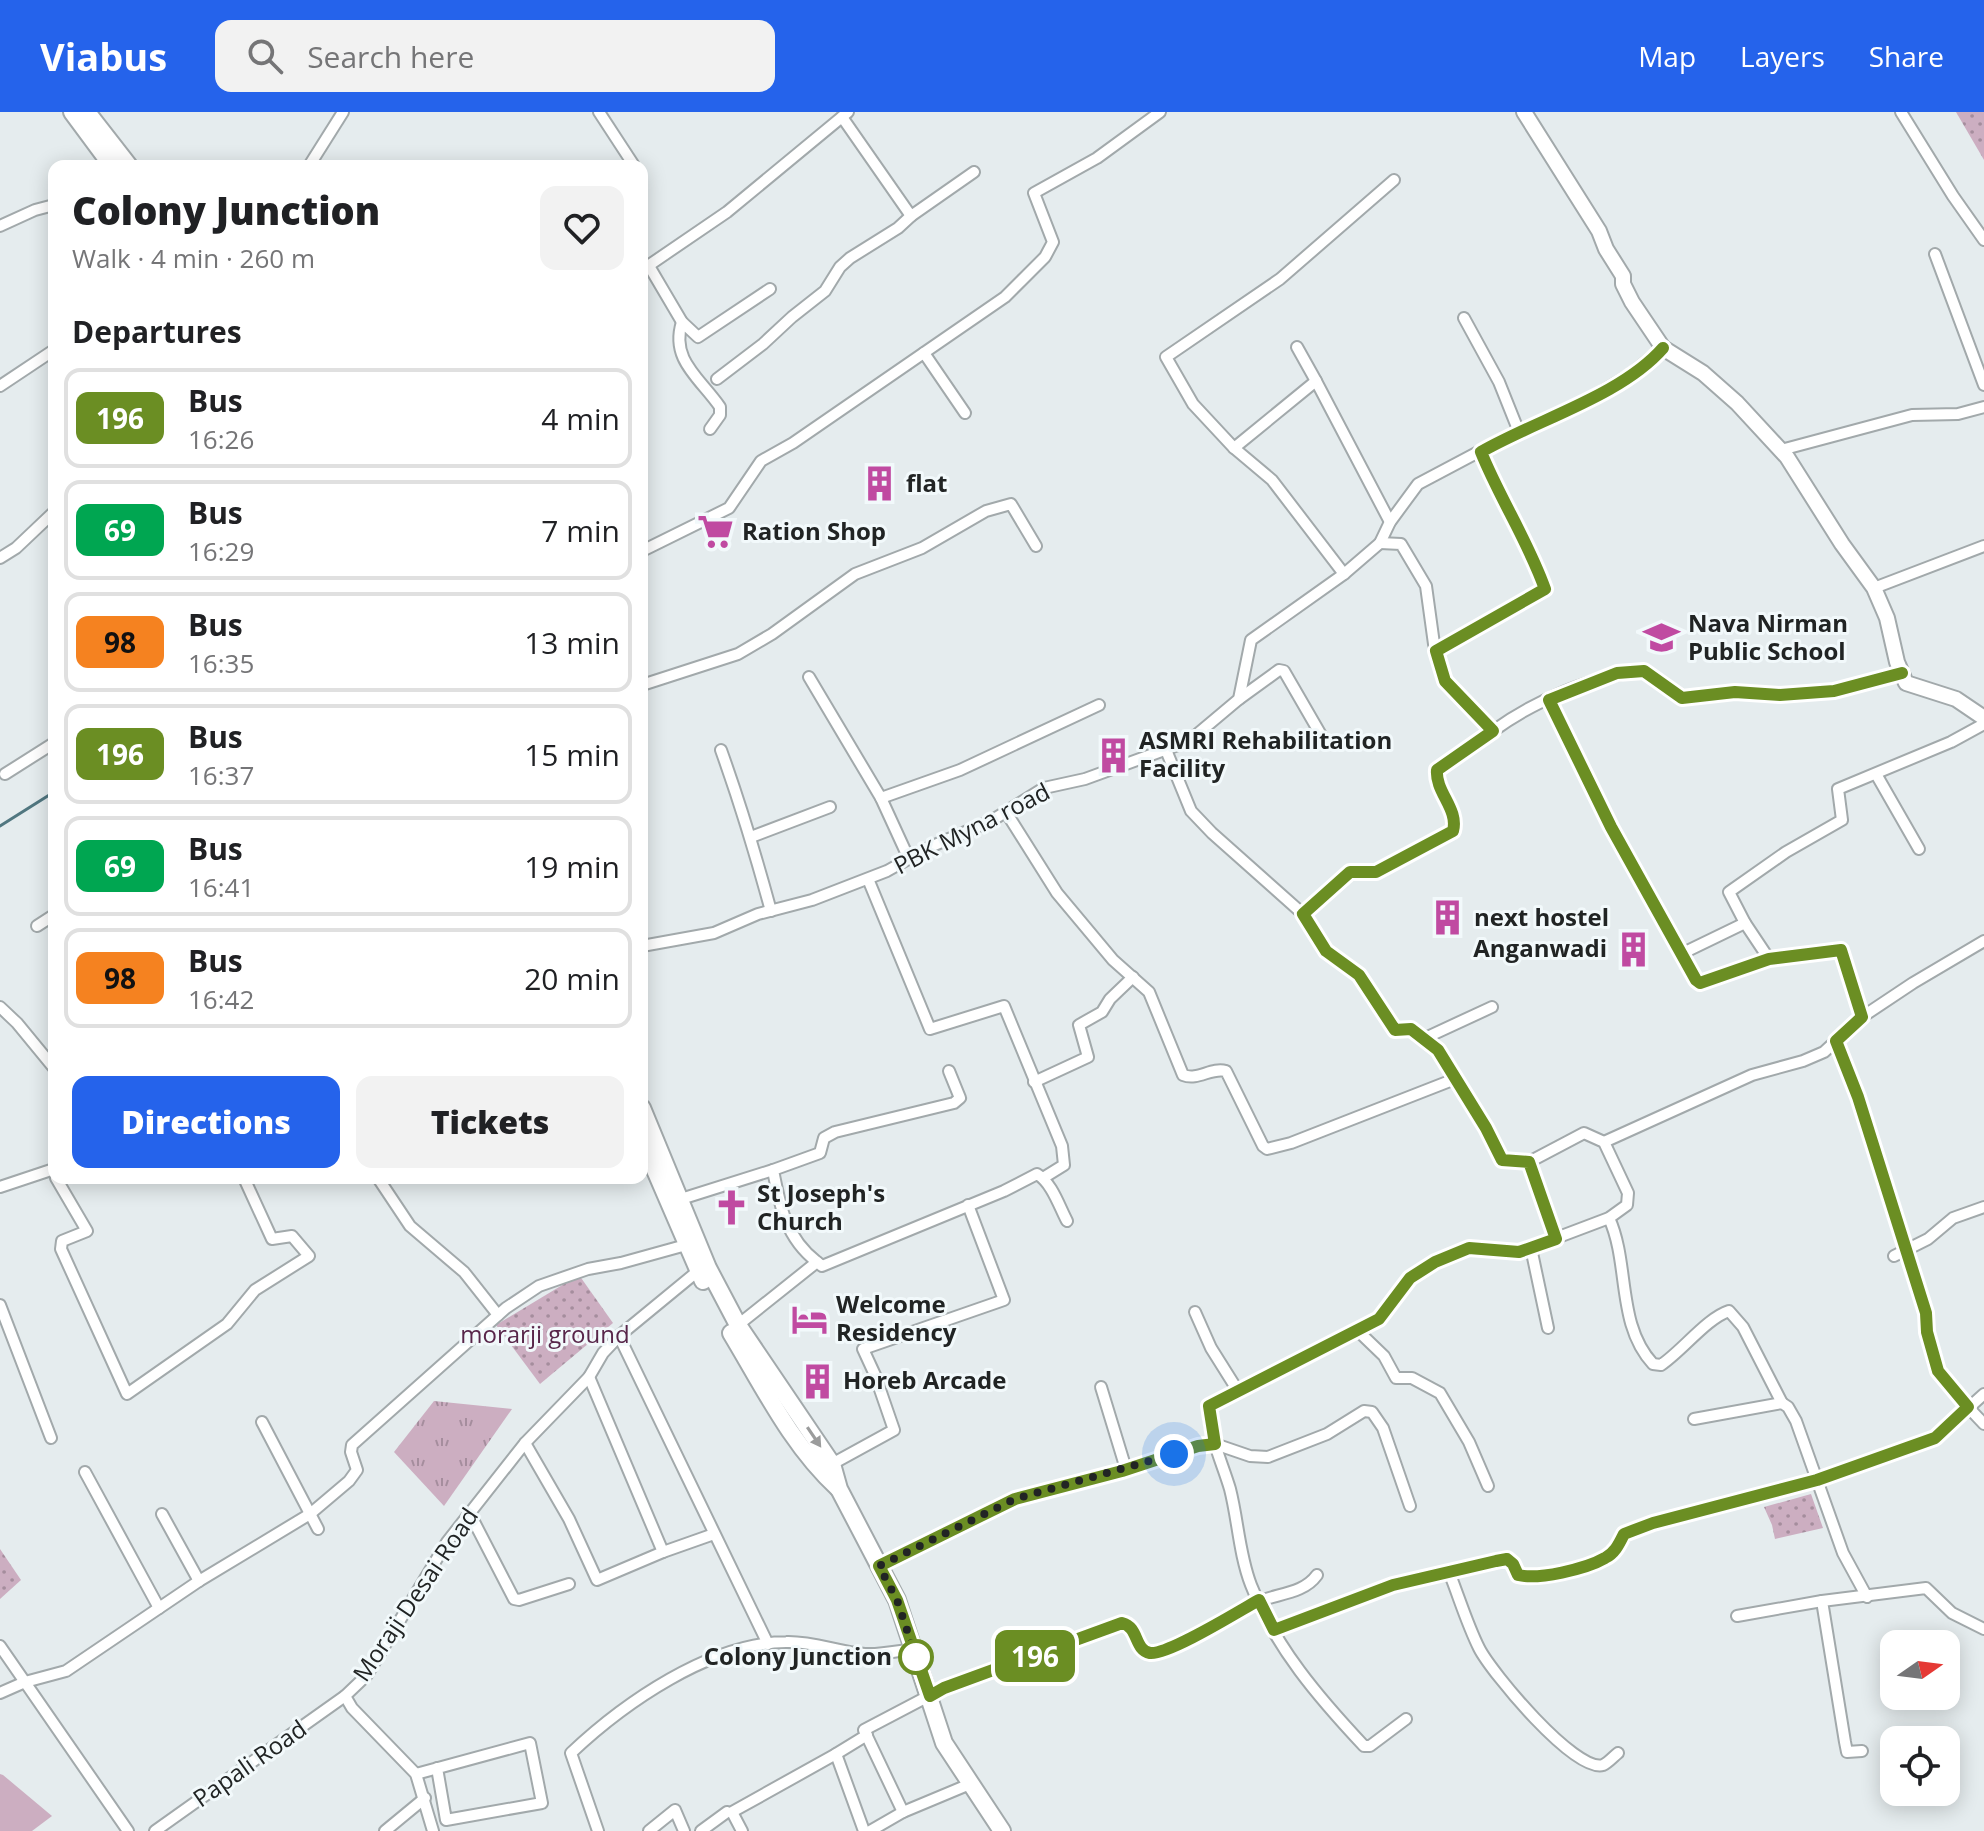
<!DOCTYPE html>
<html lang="en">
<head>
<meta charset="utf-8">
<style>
	body { margin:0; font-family:"Open Sans",sans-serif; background:#f2f2f2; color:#202124; height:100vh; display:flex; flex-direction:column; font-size:30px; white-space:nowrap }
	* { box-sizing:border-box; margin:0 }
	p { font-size:26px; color:#757577 }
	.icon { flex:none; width:44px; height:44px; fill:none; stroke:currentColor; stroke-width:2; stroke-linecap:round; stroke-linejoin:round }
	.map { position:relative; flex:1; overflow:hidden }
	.drawer { position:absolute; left:48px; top:48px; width:600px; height:1024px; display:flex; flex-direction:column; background:#fff; border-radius:16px; box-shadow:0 4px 20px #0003 }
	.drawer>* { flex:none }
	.badge { padding:0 16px; border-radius:12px; font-size:28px; line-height:52px }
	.needle { width:52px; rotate:76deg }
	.fabs { position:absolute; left:1880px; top:1518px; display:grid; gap:16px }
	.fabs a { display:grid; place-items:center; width:80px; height:80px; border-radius:16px; background:#fff; box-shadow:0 4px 20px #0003; font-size:40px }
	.you { position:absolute; width:40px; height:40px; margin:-20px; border:6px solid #fff; border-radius:50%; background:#1a73e8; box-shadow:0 0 0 12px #1a73e833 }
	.map>.badge { position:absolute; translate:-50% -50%; box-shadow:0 0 0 4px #fff }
	h2 { padding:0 24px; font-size:30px; line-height:72px }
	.round { display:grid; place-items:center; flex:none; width:84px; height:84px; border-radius:16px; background:#f2f2f2 }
	.head { display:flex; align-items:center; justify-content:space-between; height:136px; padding:0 24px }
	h1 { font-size:38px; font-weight:800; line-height:60px }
	.cta { display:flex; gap:16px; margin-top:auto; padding:16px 24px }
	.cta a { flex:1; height:92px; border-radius:16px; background:#2563eb; color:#fff; font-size:32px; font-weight:800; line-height:92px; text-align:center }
	.cta a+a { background:#f2f2f2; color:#202124 }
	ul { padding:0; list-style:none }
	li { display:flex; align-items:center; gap:24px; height:100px; margin:0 16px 12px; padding:0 8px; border:4px solid #e0e0e0; border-radius:16px }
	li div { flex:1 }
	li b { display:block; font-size:30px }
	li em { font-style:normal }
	li .badge { min-width:88px; font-weight:700; text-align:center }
	header { display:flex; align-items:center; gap:48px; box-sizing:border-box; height:112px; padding:0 40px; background:#2563eb; color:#fff }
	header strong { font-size:38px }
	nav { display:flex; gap:44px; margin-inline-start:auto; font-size:28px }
	.search { width:560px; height:72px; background:#f2f2f2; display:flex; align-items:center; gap:20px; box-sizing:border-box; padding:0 28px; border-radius:16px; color:#757577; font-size:30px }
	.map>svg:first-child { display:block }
	.grass { fill:url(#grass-tufts) }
	.park { fill:url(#park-dots) }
	.pitch { fill:#ccaec1 }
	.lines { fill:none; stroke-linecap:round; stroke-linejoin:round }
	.stream { stroke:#517780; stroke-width:3 }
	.street-casing { stroke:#a2a9ab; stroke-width:14 }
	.secondary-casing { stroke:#a2a9ab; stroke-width:18 }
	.primary-casing { stroke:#a2a9ab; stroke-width:20 }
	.street { stroke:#fff; stroke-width:10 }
	.secondary { stroke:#fff; stroke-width:14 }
	.primary { stroke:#fff; stroke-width:16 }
	.oneway { fill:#9b9c9c }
	.line-casing { stroke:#fff; stroke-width:18 }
	.line { stroke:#6b8e23; stroke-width:12 }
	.walk { stroke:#212424; stroke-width:8; stroke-dasharray:0 14.4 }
	.stop-dot { fill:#fff; stroke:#6b8e23; stroke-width:4 }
	.labels { text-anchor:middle; stroke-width:6; stroke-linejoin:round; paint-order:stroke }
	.poi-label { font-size:24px; font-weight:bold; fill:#212424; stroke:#f2f9fb; text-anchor:start }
	.street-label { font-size:24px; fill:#212424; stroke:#f2f9fb }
	.park-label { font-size:24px; fill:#58264a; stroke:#f2f9fb }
	.stop-label { font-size:24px; font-weight:bold; fill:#212424; stroke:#f2f9fb; text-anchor:end }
</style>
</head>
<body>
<header>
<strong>Viabus</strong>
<div class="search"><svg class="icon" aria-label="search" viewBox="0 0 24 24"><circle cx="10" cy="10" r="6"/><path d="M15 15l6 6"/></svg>Search here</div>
<nav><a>Map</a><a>Layers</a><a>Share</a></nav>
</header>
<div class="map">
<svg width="1984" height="1719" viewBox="0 0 1984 1719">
	<defs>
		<pattern id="grass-tufts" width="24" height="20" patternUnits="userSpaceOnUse" patternTransform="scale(2)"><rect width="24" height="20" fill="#ccaec1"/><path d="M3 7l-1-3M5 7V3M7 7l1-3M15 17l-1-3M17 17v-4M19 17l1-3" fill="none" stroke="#a58d9d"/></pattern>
		<pattern id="park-dots" width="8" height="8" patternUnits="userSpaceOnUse" patternTransform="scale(2)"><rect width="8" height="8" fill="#ccaec1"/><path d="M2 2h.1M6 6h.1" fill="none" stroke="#a58d9d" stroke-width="1.8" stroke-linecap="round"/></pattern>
	</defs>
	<rect width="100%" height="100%" fill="#e5ecee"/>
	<polygon class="grass" points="434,1289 512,1297 444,1394 394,1340"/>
	<g class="park">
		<polygon points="1956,0 1984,0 1984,48"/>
		<polygon points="579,1163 613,1211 540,1272 496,1213"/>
		<polygon points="1811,1382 1823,1416 1775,1427 1772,1413 1764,1395"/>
		<polygon points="0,1437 21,1468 0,1487"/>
	</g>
	<polygon class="pitch" points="0,1662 3,1663 52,1704 32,1719 0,1719"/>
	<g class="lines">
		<polyline class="stream" points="0,714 54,680"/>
		<defs>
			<g id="street">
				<polyline points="599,0 633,52"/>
				<polyline points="1901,0 1953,84 1984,128"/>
				<polyline points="842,5 911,104 974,60"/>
				<polyline points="309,54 343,0"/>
				<polyline points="0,114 35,98 54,93"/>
				<polyline points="1935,142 1984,273"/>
				<polyline points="649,154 682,210 698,225 770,177"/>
				<polyline points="642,158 727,100 848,0"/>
				<polyline points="1464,206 1499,270 1519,320"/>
				<path d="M682,210C670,248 700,266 720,295V303L710,317"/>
				<polyline points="1297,235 1316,269"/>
				<polyline points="924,241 965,301"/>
				<polyline points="717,267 763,232 792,205 825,179 840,155 850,146 898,116 911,104"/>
				<polyline points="0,274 54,238"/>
				<polyline points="1234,336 1316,269 1390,410"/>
				<polyline points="1781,338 1912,303 1958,302 1984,295"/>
				<path d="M1380,431L1401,432L1426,474L1434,532L1445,569L1493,619C1534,589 1594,563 1644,559L1682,586L1735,580L1780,583L1834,579L1902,561"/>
				<polyline points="642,439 729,396 761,349 793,331 1005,185 1045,145 1053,130 1034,81 1097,46 1160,0"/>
				<polyline points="0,446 16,436 54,400"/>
				<polyline points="1344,462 1272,368 1234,336 1193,292 1166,245 1280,167 1394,68"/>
				<polyline points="1874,476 1984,434"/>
				<path d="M1436,539L1545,477C1528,429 1500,387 1481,340"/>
				<polyline points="809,565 881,686 909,747"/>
				<polyline points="642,573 738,542 772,522 855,462 922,436 986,399 1011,392 1036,434"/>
				<polyline points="1239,587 1279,558 1284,559 1321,623"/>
				<polyline points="1549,588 1611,715 1681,842 1745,811 1769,847 1841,838 1862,905"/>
				<path d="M721,638C740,691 756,744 771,799"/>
				<polyline points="1166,638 1191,699 1212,721 1303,802 1326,839 1359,863 1395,918 1411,917 1438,938 1486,1016 1502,1048 1529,1050 1556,1127"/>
				<polyline points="5,662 54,631"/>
				<polyline points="1876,662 1919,737"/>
				<polyline points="881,686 960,658 1099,593"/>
				<path d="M1006,700L1057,781L1113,848L1149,880L1183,963C1198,969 1211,955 1226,959L1263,1034L1267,1037L1291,1031L1455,967"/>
				<polyline points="751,725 830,695"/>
				<polyline points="868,767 930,917 1004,894 1062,1034 1064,1053 1043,1066"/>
				<path d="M1303,802L1350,760H1376L1453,719C1459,697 1435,680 1437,658L1493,619"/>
				<polyline points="1745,811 1729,780 1786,740 1842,708 1838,677 1951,630 1984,612"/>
				<polyline points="37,814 54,803"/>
				<polyline points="642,834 714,821 758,802 812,788 887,759 930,735 991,709 1044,676 1085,667 1189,629 1239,587 1251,528 1344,462 1380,431 1390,410 1418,372 1501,328 1591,286 1631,262 1663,236"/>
				<polyline points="1681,842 1700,871 1769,847"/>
				<polyline points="0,895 17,911 54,956"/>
				<polyline points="1423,927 1492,895"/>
				<path d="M1836,929L1858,985L1926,1201C1928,1256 1948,1274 1984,1312"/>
				<polyline points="1034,970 1088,945 1079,913 1102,900 1110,887 1133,865"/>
				<polyline points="1604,1030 1752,963 1803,949 1824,940 1862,905 1913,871 1984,829"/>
				<polyline points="56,1066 87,1119 62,1129 61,1137 127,1282 227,1212 255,1178 309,1144 292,1124 272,1127 244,1066"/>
				<polyline points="378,1066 410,1114 464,1160 498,1203"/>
				<polyline points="0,1075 54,1057"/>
				<polyline points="681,1087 773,1058"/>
				<path d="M1609,1106C1630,1152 1616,1212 1653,1252L1661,1253C1682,1239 1707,1206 1729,1199L1743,1215L1782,1291"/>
				<polyline points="1531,1136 1548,1216"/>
				<polyline points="1894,1144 1928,1127 1953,1106 1984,1095"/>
				<path d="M817,1150C786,1126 780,1095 773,1058L820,1041L824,1026L835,1020L954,991L960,986L949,959"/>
				<polyline points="0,1193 51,1326"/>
				<polyline points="1195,1200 1211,1236 1238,1279"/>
				<path d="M738,1213L817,1150L822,1154L1004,1079L1037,1062C1052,1071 1059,1094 1067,1109"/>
				<polyline points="1358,1219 1384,1244 1396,1266 1412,1266 1440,1281 1469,1330 1488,1374"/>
				<polyline points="619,1224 768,1532"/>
				<polyline points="589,1265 663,1440 714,1422"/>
				<polyline points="1101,1275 1126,1357"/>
				<polyline points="1694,1307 1782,1291 1788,1295 1796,1309 1843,1441 1867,1485"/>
				<polyline points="262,1310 318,1417"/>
				<polyline points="525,1331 569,1407 597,1468 663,1440"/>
				<polyline points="832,1352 894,1318 875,1263 863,1237 1004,1188 968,1093"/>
				<polyline points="85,1360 159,1496"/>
				<polyline points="162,1402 199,1469"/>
				<polyline points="470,1402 514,1487 519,1488 569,1472"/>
				<polyline points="879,1454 1015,1387 1122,1359 1198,1334 1215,1332 1250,1344 1268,1345 1327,1322 1364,1299 1372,1300 1383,1316 1410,1394"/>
				<path d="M1449,1460C1459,1485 1467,1512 1479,1536C1491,1560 1575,1661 1603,1653C1608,1651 1614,1644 1618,1641"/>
				<polyline points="1737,1504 1822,1489"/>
				<path d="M1274,1518L1393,1473L1496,1449L1507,1447L1513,1452L1518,1463C1538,1468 1586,1457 1605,1446C1615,1441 1619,1432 1624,1422L1653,1411L1817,1368L1935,1326L1984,1282"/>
				<polyline points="0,1534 128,1719"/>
				<polyline points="0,1581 25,1570 66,1559 199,1469 310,1402 349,1369 357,1358 351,1340 352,1333 506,1196 539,1174 588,1157 621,1151 686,1133"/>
				<path d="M1406,1607L1370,1634H1364C1319,1586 1275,1535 1251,1473C1239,1442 1238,1408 1230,1377C1222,1350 1208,1322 1209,1294L1379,1207L1410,1166L1435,1150L1469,1136L1519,1140L1609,1106L1627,1093L1628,1081L1604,1030L1584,1021L1529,1050"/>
				<polyline points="1862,1639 1847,1640 1845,1630 1822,1489 1926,1476 1952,1501 1984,1517"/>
				<polyline points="836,1642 867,1623"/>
				<polyline points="416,1662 530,1631 542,1691 446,1708 437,1656"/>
				<path d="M903,1700L864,1618L944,1576L1122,1511C1138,1515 1134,1538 1150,1541C1167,1544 1232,1503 1251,1493C1272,1481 1302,1484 1317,1463"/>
				<polyline points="155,1719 345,1584"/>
				<polyline points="385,1719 425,1686"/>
				<polyline points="433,1719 416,1662 352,1596 345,1584 367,1563 447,1430 525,1331 589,1265 603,1241 619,1224 698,1159"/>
				<path d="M598,1719L571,1641C624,1591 710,1531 786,1530C813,1529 838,1540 865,1542C880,1543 898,1539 914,1537"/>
				<polyline points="649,1719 675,1698 684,1719"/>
				<polyline points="701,1719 727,1700"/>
				<polyline points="742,1719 732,1700 836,1642 864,1719"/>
				<polyline points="870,1719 903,1700 970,1672"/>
			</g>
			<polyline id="secondary" points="1524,0 1599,119 1606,137 1623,164 1623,172 1632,190 1663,236 1703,261 1737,291 1787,345 1842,432 1874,476 1887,506 1897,550 1906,571 1956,587 1984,606"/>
			<g id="primary">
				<polyline points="72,0 112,54"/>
				<polyline points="87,0 129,54"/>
				<polyline points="642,996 708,1156 738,1213 832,1352 839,1377 897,1488 944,1631 1002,1719"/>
				<polyline points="642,1028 703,1169"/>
				<path d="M731,1221C763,1274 792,1334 838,1376"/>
			</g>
		</defs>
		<use href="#street" class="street-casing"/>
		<use href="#secondary" class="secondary-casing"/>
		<use href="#primary" class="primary-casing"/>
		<use href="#street" class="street"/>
		<use href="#secondary" class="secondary"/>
		<use href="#primary" class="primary"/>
	</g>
	<defs><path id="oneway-solid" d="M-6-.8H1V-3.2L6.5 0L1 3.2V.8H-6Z" transform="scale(2)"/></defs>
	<use class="oneway" href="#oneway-solid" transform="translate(814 1325) rotate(56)"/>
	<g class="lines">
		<defs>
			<path id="line" d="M1663,236C1621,284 1536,308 1481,340C1500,387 1528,429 1545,477L1436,539L1445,569L1493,619L1437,658C1435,680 1459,697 1453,719L1376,760H1350L1303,802L1326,839L1359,863L1395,918L1411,917L1438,938L1486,1016L1502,1048L1529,1050L1556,1127L1519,1140L1469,1136L1435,1150L1410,1166L1379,1207L1209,1294L1215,1332L1198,1334L1122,1359L1015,1387L879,1454L897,1488L930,1584L944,1576L1122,1511C1139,1515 1134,1538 1150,1541C1169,1543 1239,1499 1259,1488L1274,1518L1393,1473L1496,1449L1507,1447L1513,1452L1518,1463C1538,1468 1586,1457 1605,1446C1615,1441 1619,1432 1624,1422L1653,1411L1817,1368L1935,1326L1968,1295L1938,1259L1927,1220L1926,1201L1858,985L1836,929L1862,905L1841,838L1769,847L1700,871L1696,868L1611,715L1549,588L1617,561L1644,559L1682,586L1735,580L1780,583L1834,579L1902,561"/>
		</defs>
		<use href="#line" class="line-casing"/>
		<use href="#line" class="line"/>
		<polyline class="walk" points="916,1545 897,1488 879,1454 1015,1387 1174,1342"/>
	</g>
	<defs>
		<symbol id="building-bare" viewBox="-9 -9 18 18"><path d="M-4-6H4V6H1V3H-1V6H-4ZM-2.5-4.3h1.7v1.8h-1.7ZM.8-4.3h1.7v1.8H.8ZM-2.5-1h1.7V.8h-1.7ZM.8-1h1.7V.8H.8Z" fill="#c04aa1" stroke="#f2f9fb" stroke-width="2.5" paint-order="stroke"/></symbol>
		<symbol id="supermarket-bare" viewBox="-9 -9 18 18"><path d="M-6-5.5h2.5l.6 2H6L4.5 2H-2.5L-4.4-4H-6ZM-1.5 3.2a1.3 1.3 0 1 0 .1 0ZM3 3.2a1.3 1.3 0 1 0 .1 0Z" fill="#c04aa1" stroke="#f2f9fb" stroke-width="2.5" paint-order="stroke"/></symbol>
		<symbol id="school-bare" viewBox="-9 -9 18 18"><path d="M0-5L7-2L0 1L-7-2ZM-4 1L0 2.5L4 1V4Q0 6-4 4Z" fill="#c04aa1" stroke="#f2f9fb" stroke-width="2.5" paint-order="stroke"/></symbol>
		<symbol id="church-bare" viewBox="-9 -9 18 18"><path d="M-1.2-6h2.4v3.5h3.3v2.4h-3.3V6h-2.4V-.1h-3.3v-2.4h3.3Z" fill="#c04aa1" stroke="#f2f9fb" stroke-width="2.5" paint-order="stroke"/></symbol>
		<symbol id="hotel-bare" viewBox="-9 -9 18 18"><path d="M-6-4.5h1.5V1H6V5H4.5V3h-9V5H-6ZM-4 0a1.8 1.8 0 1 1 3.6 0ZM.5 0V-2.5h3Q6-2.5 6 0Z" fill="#c04aa1" stroke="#f2f9fb" stroke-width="2.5" paint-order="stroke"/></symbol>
	</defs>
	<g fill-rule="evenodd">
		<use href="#building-bare" x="854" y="346" width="51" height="51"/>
		<use href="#supermarket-bare" x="690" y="394" width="51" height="51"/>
		<use href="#school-bare" x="1636" y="500" width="51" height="51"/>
		<use href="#building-bare" x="1088" y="618" width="51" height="51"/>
		<use href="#building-bare" x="1422" y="780" width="51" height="51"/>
		<use href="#building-bare" x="1608" y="812" width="51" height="51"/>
		<use href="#church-bare" x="706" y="1070" width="51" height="51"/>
		<use href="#hotel-bare" x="784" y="1182" width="51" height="51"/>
		<use href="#building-bare" x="792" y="1244" width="51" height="51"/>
	</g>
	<circle class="stop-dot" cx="916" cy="1545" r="16"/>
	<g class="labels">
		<g class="poi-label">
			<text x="906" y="380">flat</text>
			<text x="742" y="428">Ration Shop</text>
			<text x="1688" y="520">Nava Nirman<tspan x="1688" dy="28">Public School</tspan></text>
			<text x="1139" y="637">ASMRI Rehabilitation<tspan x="1139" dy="28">Facility</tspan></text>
			<text x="1474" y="814">next hostel</text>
			<text x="1607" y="845" text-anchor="end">Anganwadi</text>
			<text x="757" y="1090">St Joseph's<tspan x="757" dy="28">Church</tspan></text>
			<text x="836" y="1201">Welcome<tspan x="836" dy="28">Residency</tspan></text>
			<text x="843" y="1277">Horeb Arcade</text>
		</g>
		<g class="street-label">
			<text transform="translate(972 717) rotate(-27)" y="8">PBK Myna road</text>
			<text transform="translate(416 1483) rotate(-56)" y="8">Moraji Desai Road</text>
			<text transform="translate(250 1652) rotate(-35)" y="8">Papali Road</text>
		</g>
		<g class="park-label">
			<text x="545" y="1231">morarji ground</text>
		</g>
		<g class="stop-label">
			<text x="892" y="1553">Colony Junction</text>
		</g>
	</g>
</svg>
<div class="fabs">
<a><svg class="needle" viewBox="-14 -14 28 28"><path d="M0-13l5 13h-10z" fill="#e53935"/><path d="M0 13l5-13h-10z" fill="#757577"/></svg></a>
<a><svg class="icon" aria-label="locate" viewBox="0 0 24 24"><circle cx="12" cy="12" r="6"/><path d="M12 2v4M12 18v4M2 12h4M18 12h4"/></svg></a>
</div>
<div class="you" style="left:1174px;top:1342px"></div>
<b class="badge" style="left:1035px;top:1544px;background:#6b8e23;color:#fff">196</b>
<section class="drawer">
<div class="head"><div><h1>Colony Junction</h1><p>Walk · 4 min · 260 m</p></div><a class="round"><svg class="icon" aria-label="heart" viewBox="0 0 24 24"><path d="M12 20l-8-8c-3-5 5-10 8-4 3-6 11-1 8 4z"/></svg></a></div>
<h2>Departures</h2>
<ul>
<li><span class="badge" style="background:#6b8e23;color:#fff">196</span><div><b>Bus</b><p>16:26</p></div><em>4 min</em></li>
<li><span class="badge" style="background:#00a651;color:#fff">69</span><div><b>Bus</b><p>16:29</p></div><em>7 min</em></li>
<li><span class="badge" style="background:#f58220;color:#111">98</span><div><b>Bus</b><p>16:35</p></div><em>13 min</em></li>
<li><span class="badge" style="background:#6b8e23;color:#fff">196</span><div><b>Bus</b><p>16:37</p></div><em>15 min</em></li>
<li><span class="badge" style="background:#00a651;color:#fff">69</span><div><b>Bus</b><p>16:41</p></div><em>19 min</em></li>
<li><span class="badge" style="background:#f58220;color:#111">98</span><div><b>Bus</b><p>16:42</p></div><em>20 min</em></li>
</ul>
<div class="cta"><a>Directions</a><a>Tickets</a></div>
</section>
</div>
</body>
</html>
